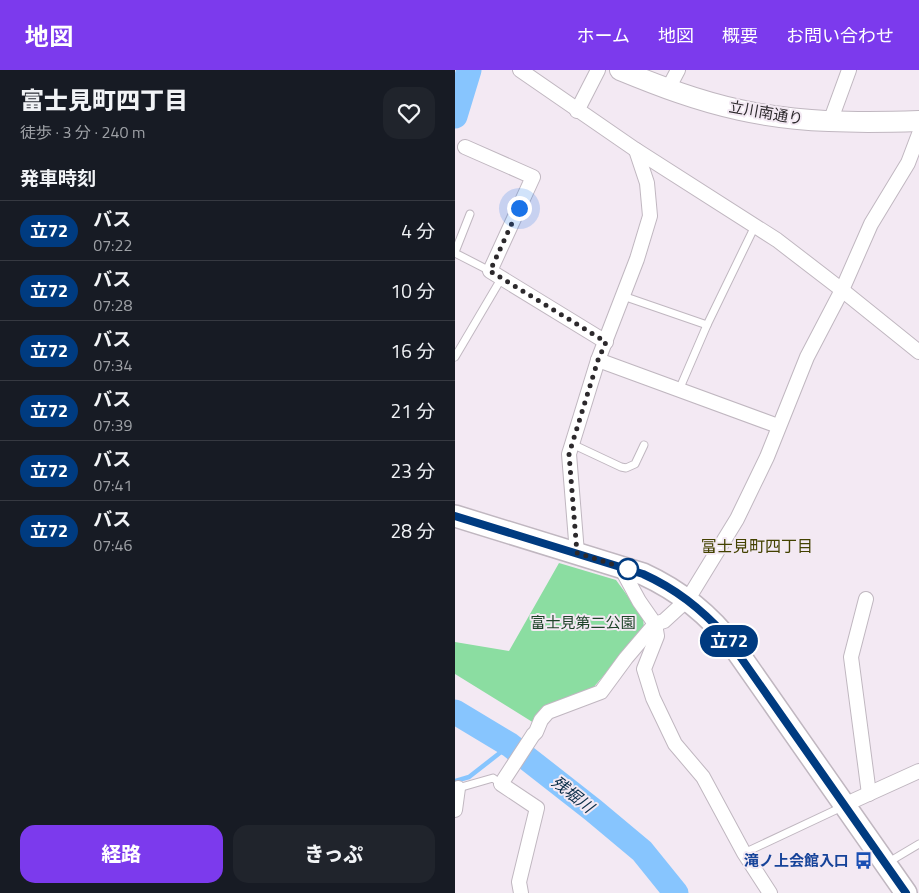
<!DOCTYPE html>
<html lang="ja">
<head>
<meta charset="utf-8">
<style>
	body { margin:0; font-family:"Titillium Web","Noto Sans JP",sans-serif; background:#20242c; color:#f1f3f6; height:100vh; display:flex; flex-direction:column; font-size:19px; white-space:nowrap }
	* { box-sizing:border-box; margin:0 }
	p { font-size:16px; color:#9ea1a6 }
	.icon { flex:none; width:28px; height:28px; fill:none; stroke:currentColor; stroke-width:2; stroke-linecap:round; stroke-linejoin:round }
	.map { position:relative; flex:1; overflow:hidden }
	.side { display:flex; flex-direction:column; background:#171b24; width:455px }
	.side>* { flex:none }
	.badge { padding:0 10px; border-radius:16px; font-size:18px; line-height:32px }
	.you { position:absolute; width:25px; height:25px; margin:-12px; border:4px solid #fff; border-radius:50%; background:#1a73e8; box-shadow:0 0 0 8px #1a73e833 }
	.map>.badge { position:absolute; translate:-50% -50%; box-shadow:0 0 0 2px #fff }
	h2 { padding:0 20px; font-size:19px; line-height:45px }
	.round { display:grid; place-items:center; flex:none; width:52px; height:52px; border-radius:15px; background:#20242c }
	.head { display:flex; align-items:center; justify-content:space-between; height:85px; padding:0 20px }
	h1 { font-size:24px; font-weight:800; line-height:38px }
	.action { display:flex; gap:10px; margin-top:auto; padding:10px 20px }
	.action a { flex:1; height:58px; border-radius:15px; background:#7c3aed; color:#fff; font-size:20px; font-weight:800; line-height:58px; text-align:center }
	.action a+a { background:#20242c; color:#f1f3f6 }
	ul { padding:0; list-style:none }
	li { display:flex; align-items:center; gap:15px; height:60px; padding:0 20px; border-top:1px solid #363941 }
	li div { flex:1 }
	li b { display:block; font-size:19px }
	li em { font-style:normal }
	li .badge { min-width:55px; font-weight:700; text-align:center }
	header { display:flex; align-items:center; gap:30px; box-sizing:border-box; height:70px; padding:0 25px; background:#7c3aed; color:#fff }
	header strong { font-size:24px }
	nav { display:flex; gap:28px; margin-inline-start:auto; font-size:18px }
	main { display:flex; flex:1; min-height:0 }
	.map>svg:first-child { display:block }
	.green { fill:#8bdda1 }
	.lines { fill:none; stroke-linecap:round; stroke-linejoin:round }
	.stream { stroke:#87c5fe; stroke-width:4.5 }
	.river { stroke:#87c5fe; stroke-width:25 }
	.lane-casing { stroke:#c0b7c0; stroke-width:9 }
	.street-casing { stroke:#c0b7c0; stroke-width:16 }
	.secondary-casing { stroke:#c0b7c0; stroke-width:22 }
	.primary-casing { stroke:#c0b7c0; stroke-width:24 }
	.lane { stroke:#fff; stroke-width:7 }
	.street { stroke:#fff; stroke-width:14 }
	.secondary { stroke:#fff; stroke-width:20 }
	.primary { stroke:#fff; stroke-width:21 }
	.line-casing { stroke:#fff; stroke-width:11 }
	.line { stroke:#003b80; stroke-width:8 }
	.walk { stroke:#2c292c; stroke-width:5; stroke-dasharray:0 9 }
	.stop-dot { fill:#fff; stroke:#003b80; stroke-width:2.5 }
	.labels { text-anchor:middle; stroke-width:4; stroke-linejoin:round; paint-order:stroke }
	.street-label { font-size:15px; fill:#2c292c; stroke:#f3e9f3 }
	.park-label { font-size:15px; fill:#1e4329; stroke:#f3e9f3 }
	.transit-label { font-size:15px; font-weight:bold; fill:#164399; stroke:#f3e9f3; text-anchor:end }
	.neighbourhood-label { font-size:16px; fill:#434100; stroke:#f3e9f3 }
	.water-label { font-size:16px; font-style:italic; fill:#092c47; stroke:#f3e9f3 }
</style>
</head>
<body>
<header>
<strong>地図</strong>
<nav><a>ホーム</a><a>地図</a><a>概要</a><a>お問い合わせ</a></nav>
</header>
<main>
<section class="side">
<div class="head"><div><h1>富士見町四丁目</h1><p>徒歩 · 3 分 · 240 m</p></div><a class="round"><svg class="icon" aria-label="heart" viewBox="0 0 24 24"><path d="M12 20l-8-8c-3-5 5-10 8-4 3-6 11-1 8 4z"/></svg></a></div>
<h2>発車時刻</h2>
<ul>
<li><span class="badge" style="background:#003b80;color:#fff">立72</span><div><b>バス</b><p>07:22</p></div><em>4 分</em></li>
<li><span class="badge" style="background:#003b80;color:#fff">立72</span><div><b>バス</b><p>07:28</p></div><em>10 分</em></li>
<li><span class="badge" style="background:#003b80;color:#fff">立72</span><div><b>バス</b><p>07:34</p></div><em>16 分</em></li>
<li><span class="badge" style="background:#003b80;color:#fff">立72</span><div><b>バス</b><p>07:39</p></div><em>21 分</em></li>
<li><span class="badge" style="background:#003b80;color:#fff">立72</span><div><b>バス</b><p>07:41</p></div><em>23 分</em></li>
<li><span class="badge" style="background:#003b80;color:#fff">立72</span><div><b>バス</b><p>07:46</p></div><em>28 分</em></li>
</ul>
<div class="action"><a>経路</a><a>きっぷ</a></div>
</section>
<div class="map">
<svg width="464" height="823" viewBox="0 0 464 823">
	<rect width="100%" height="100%" fill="#f3e9f3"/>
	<polygon class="green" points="104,493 161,510 188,547 189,559 137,619 79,653 0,604 0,572 54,581"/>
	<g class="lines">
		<polyline class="stream" points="0,711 14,707 55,675"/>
		<g class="river">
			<polyline points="0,46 14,0"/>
			<polyline points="0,642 55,675 138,740 187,781 221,823"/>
		</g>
		<defs>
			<g id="lane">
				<polyline points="0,182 15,144"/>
				<polyline points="0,183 35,201"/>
				<polyline points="168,226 252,255 300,156"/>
				<polyline points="0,287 46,209"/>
				<polyline points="224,320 252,255"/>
				<polyline points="117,374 166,397 171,398 180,394 189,375"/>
				<polyline points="0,719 38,708 46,714"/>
				<polyline points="289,783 387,737"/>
				<polyline points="432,793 464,774"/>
			</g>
			<g id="street">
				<polyline points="65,0 181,80 322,170 387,220 464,282"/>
				<polyline points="213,19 223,0"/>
				<polyline points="122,41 143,0"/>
				<polyline points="375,52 394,0"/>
				<polyline points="10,77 78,107 35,201 151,272"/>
				<polyline points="143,290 323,356"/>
				<polyline points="122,483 114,384 143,290 182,189 195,146 192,113 181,80"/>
				<polyline points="165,496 184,531 200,554 202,566 189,599 198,628 220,674 248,707 289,783 315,823"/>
				<polyline points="411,529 396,587 414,724"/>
				<polyline points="389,735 464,701"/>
				<polyline points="0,740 3,718"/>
				<polyline points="66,823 64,812 82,738 46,714 78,665 81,662 86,650 93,642 146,622 171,588 200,554 209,551 233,529 282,449 312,387 352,287 387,220 416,154 453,93 464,64"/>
			</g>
			<path id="secondary" d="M165,0C204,16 243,31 285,40C344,53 404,53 464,51"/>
			<path id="primary" d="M0,446L188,504C225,521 255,545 279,577L451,823"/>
		</defs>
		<use href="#lane" class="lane-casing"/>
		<use href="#street" class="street-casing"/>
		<use href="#secondary" class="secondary-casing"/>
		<use href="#primary" class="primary-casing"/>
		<use href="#lane" class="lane"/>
		<use href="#street" class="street"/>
		<use href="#secondary" class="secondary"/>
		<use href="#primary" class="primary"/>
	</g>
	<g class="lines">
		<defs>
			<path id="line" d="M0,446L188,504C221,519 245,538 270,565L451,823"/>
		</defs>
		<use href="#line" class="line-casing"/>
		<use href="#line" class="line"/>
		<polyline class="walk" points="64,138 35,201 151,272 143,290 114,384 122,483 176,500 173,499"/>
	</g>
	<defs>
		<symbol id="bus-bare" viewBox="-9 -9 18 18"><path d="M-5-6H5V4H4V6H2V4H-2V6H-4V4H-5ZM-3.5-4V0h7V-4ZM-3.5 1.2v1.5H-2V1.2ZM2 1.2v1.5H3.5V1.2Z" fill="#1a4fb4" stroke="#f3e9f3" stroke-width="2.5" paint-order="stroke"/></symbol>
	</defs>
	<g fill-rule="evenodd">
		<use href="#bus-bare" x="396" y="778" width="25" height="25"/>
	</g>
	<circle class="stop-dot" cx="173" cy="499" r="10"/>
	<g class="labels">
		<g class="street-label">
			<text transform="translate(311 43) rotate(10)" y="5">立川南通り</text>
		</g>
		<g class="park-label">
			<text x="128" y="558">富士見第二公園</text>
		</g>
		<g class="transit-label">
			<text x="394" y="796">滝ノ上会館入口</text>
		</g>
		<g class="neighbourhood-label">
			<text x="302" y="482">富士見町四丁目</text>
		</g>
		<g class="water-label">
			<text transform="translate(118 724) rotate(38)" y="6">残堀川</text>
		</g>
	</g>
</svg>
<div class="you" style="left:64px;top:138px"></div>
<b class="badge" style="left:274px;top:571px;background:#003b80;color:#fff">立72</b>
</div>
</main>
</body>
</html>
